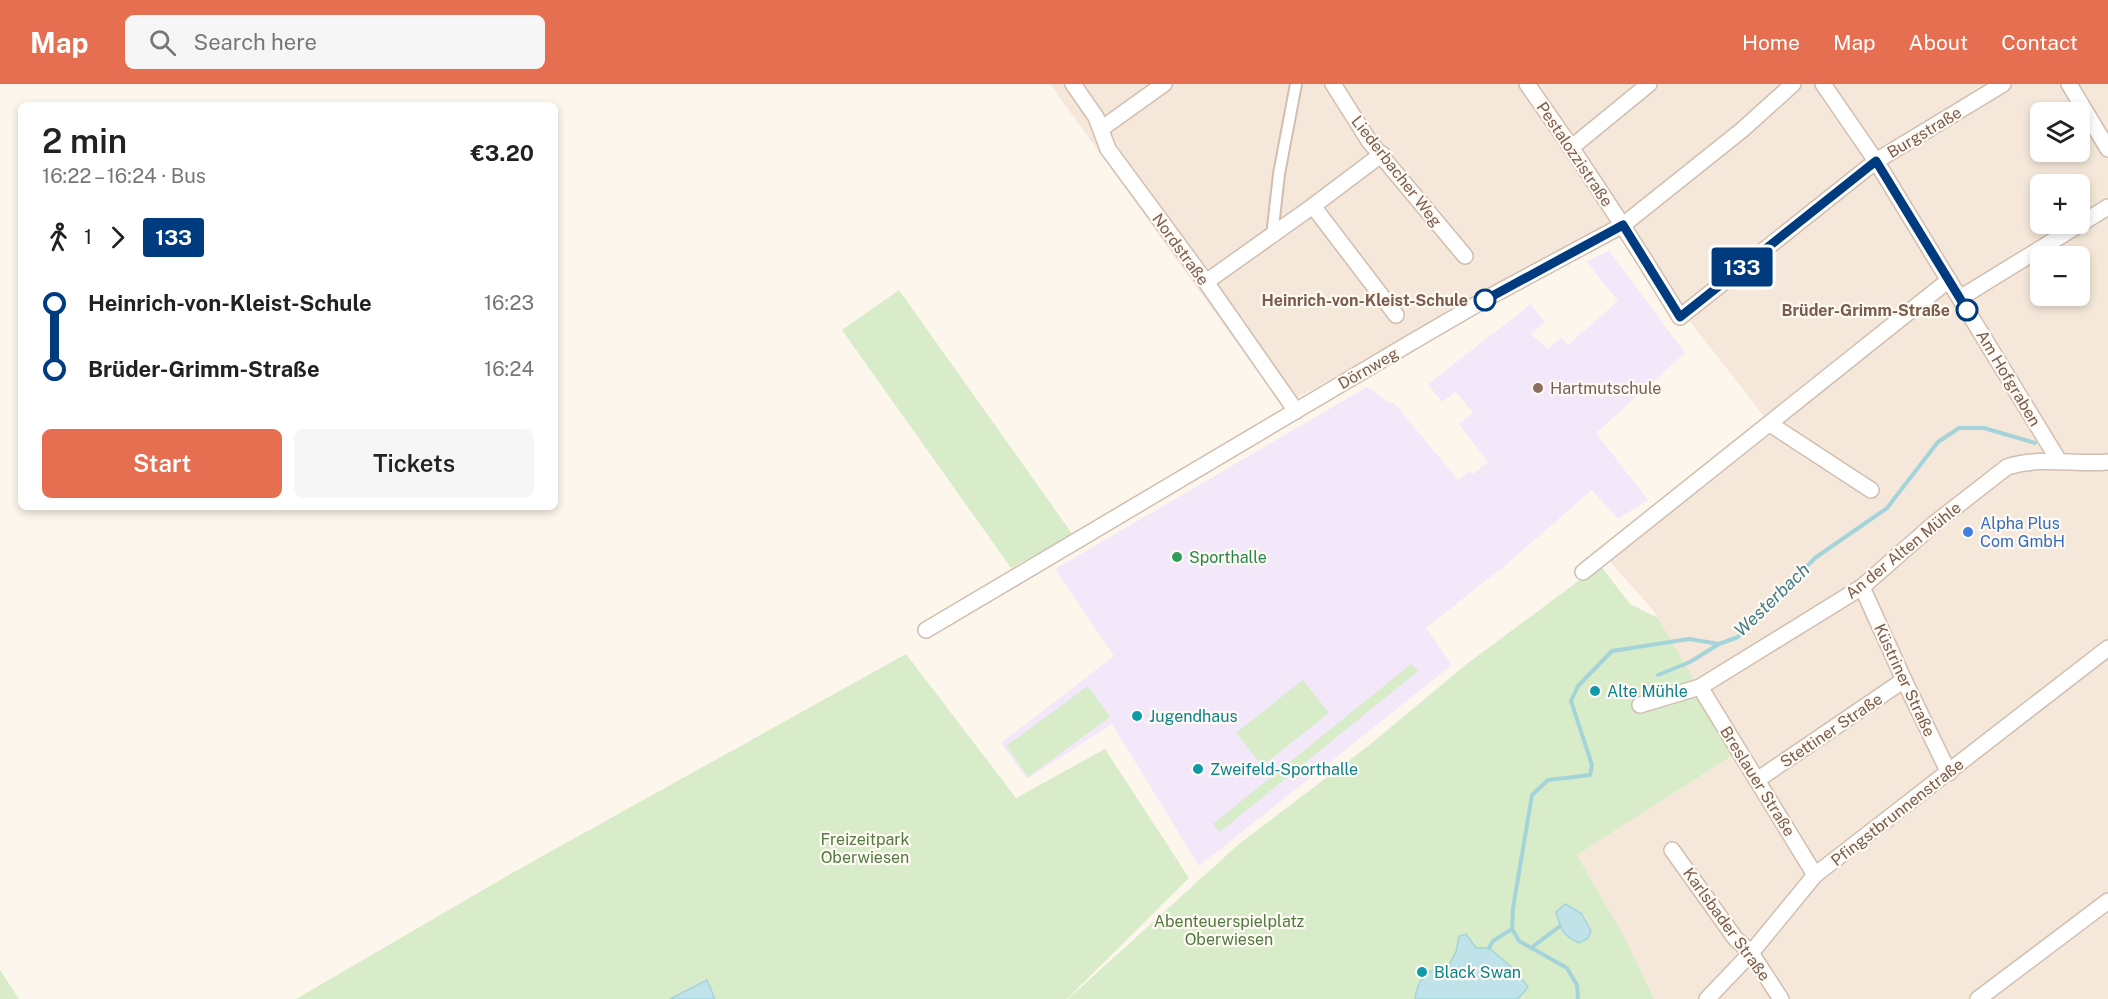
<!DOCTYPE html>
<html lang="en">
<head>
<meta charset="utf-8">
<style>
	body { margin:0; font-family:"Public Sans",sans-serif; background:#f6f6f6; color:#222; height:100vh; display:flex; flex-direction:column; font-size:22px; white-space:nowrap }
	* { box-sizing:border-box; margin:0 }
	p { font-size:20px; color:#767676 }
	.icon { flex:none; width:33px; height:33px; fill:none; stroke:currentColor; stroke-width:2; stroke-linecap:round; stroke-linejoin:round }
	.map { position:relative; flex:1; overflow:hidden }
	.details { position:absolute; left:18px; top:18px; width:540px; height:408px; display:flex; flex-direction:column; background:#fff; border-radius:9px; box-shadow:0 3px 9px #0003 }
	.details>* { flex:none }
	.badge { padding:0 12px; border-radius:4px; font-size:21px; line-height:39px }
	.buttons { position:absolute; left:2030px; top:18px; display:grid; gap:12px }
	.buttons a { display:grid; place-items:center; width:60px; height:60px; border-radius:9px; background:#fff; box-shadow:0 3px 9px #0003; font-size:30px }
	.map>.badge { position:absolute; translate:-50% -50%; box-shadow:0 0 0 3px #fff }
	.legs { display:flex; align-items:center; gap:9px; height:66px; padding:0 24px; font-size:20px }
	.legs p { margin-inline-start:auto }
	.headline { display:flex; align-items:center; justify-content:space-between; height:102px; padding:0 24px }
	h1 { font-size:33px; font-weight:600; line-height:45px }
	.button { display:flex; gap:12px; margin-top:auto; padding:12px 24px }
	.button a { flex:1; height:69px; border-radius:9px; background:#e76f51; color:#fff; font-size:24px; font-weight:600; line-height:69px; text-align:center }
	.button a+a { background:#f6f6f6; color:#222 }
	ul { padding:0 24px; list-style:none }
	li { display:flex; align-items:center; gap:21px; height:66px; font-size:22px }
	li i { display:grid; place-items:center; width:9px; height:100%; margin:0 8px; background:currentColor }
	li i::after { content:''; width:15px; height:15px; margin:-8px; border:4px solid; border-radius:50%; background:#fff }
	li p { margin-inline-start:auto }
	li:first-child i { background:linear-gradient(#0000 50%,currentColor 0) }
	li:last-child i { background:linear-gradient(currentColor 50%,#0000 0) }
	header { display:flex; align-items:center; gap:36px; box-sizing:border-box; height:84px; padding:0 30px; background:#e76f51; color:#fff }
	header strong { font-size:28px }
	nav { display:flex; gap:33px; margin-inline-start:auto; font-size:21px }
	.search { width:420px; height:54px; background:#f6f6f6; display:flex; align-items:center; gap:15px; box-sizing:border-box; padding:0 21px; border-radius:9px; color:#767676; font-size:22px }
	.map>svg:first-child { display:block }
	.residential { fill:#f5e8da; fill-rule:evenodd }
	.education { fill:#f3e8fa }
	.green { fill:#d8ecc9 }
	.water { fill:#bfe3e8; stroke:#a5d3da; stroke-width:1.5 }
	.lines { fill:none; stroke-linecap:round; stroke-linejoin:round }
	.stream { stroke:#a5d3da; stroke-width:4 }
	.pedestrian-casing { stroke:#d1beb0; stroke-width:14 }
	.minor-casing { stroke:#d1beb0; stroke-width:18 }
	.pedestrian { stroke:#fff; stroke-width:10 }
	.minor { stroke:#fff; stroke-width:15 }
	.line-1-casing { stroke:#fff; stroke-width:14 }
	.line-1 { stroke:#003b80; stroke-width:9 }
	.stop-1-dot { fill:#fff; stroke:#003b80; stroke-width:3 }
	.education-dot { fill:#8d6e63; stroke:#fffaf3; stroke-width:2 }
	.shop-dot { fill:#3f7fe0; stroke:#fffaf3; stroke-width:2 }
	.leisure-dot { fill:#2e9e5b; stroke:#fffaf3; stroke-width:2 }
	.culture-dot { fill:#0f9aa8; stroke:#fffaf3; stroke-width:2 }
	.labels { text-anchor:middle; stroke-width:4.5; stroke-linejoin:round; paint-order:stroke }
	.street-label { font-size:16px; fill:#7a5c4d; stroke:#fffaf3 }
	.stop-label { font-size:16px; font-weight:bold; fill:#7a5c4d; stroke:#fffaf3; text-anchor:end }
	.education-label { font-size:16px; fill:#785e54; stroke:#fffaf3; text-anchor:start }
	.shop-label { font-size:16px; fill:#366cbe; stroke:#fffaf3; text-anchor:start }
	.leisure-label { font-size:16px; fill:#27864d; stroke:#fffaf3; text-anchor:start }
	.culture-label { font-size:16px; fill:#0d838f; stroke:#fffaf3; text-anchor:start }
	.park-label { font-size:16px; fill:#537a41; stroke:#fffaf3 }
	.water-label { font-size:18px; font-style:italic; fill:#437c86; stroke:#fffaf3 }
</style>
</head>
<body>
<header>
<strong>Map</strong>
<div class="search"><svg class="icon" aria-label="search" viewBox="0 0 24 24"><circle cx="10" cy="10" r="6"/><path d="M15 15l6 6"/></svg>Search here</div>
<nav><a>Home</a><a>Map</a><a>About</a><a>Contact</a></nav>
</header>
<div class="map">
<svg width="2108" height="915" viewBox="0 0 2108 915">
	<rect width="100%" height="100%" fill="#fdf6ec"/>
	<path class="residential" d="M1050,0H2108V915H1654L1625,854L1577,771L1733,671L1653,526L1604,471L1773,344L1614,140L1282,322ZM2040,28H2079V68H2040ZM2040,100H2079V140H2040ZM2040,172H2079V212H2040Z"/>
	<polygon class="education" points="1609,167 1685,269 1596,349 1648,416 1618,435 1592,406 1508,479 1426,544 1452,581 1199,782 1112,640 1027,695 1001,659 1114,572 1055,485 1367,303 1388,318 1394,319 1458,396 1470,387 1473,390 1488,378 1459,340 1473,329 1456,308 1442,318 1428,300 1531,220 1545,238 1531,250 1547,265 1562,254 1568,261 1618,217 1586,177"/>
	<g class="green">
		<polygon points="899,206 1073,451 1011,484 842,246"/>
		<polygon points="1600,481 1630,520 1658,534 1697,601 1733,671 1577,771 1625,854 1654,915 1068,915 1239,760 1372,659 1468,579"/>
		<polygon points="906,570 1016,714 1105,665 1189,794 1067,915 296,915 512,789"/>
		<polygon points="1411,580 1418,587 1220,748 1213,740"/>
		<polygon points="1303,596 1329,629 1262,682 1236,649"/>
		<polygon points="1088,602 1110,633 1028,693 1006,662"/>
		<polygon points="0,886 19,915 0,915"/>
	</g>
	<g class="water">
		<path d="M1565,820L1581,829L1591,847L1587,855L1579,859C1562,851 1561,846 1556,828Z"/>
		<path d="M1466,850L1476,864H1489L1516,887L1528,903L1518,915H1415C1417,894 1429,884 1449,881L1456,868L1459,852Z"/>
		<polygon points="707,896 715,915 670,915"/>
	</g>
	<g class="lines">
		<g class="stream">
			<polyline points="1658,591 1690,578 1719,560"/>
			<polyline points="1489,864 1493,857 1512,845"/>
			<polyline points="1531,864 1560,842"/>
			<polyline points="1578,915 1577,901 1567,884 1519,857 1512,845 1513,824 1532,711 1548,696 1590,691 1592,681 1571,617 1578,602 1612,567 1689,555 1719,560 1738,553 1815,474 1887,424 1938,358 1959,344 1984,344 2035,359"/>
		</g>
		<defs>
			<polyline id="pedestrian" points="1272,152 1279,90 1296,0"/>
			<g id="minor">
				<polyline points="1073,0 1096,33 1108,65 1206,198 1296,327"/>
				<polyline points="1333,0 1369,57 1465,172"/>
				<path d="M1527,0C1581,76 1631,153 1680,233L1876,77L2003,0"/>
				<polyline points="1823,0 1876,77 2059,377"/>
				<polyline points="2069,0 2108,65"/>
				<polyline points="1101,45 1164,0"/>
				<polyline points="1572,63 1649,0"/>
				<polyline points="1313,122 1396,231"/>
				<polyline points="1206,198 1313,122 1382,70"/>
				<polyline points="1960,214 2108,123"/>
				<polyline points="1770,340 1871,406"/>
				<polyline points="1583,488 1949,196"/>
				<polyline points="1862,503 1904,596 1949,689"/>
				<polyline points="926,546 1412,258 1491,212 1623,141 1742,46 1793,0"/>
				<polyline points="1700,603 1815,791"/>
				<path d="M1640,621L1700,603L1862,503L1935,439L2007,383C2041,372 2074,381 2108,378"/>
				<polyline points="1757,696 1904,596"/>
				<polyline points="1672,766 1735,854 1751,869 1781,915"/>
				<polyline points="1707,915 1751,869 1815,791 2108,564"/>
				<polyline points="1978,915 2108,817"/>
			</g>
		</defs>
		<use href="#pedestrian" class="pedestrian-casing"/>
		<use href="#minor" class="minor-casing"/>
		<use href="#pedestrian" class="pedestrian"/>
		<use href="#minor" class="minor"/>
	</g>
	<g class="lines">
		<defs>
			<polyline id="line-1" points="1485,216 1623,141 1680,233 1876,77 1967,226"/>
		</defs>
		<use href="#line-1" class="line-1-casing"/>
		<use href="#line-1" class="line-1"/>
	</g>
	<g class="stop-1-dot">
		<circle cx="1485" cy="216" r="10"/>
		<circle cx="1967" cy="226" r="10"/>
	</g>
	<circle class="education-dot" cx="1538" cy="304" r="6"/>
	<circle class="shop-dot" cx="1968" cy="448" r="6"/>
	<circle class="leisure-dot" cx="1177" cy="473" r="6"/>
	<g class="culture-dot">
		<circle cx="1595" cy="607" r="6"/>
		<circle cx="1137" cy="632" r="6"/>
		<circle cx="1198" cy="685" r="6"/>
		<circle cx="1422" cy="888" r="6"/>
	</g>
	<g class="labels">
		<g class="street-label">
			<text transform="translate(1924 48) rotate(-31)" y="6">Burgstraße</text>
			<text transform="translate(1575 70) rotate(56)" y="6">Pestalozzistraße</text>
			<text transform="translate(1397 87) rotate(52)" y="6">Liederbacher Weg</text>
			<text transform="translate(1181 165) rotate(54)" y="6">Nordstraße</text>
			<text transform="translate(1368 284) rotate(-30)" y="6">Dörnweg</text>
			<text transform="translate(2009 294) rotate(59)" y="6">Am Hofgraben</text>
			<text transform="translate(1903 466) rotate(-39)" y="6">An der Alten Mühle</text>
			<text transform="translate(1905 596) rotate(65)" y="6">Küstriner Straße</text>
			<text transform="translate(1831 646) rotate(-34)" y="6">Stettiner Straße</text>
			<text transform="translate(1758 697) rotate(58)" y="6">Breslauer Straße</text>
			<text transform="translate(1897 728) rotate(-38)" y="6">Pfingstbrunnenstraße</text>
			<text transform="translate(1727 840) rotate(54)" y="6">Karlsbader Straße</text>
		</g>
		<g class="stop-label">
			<text x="1468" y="222">Heinrich-von-Kleist-Schule</text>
			<text x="1950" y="232">Brüder-Grimm-Straße</text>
		</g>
		<g class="education-label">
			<text x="1550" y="310">Hartmutschule</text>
		</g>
		<g class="shop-label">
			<text x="1980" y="445">Alpha Plus<tspan x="1980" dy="18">Com GmbH</tspan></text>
		</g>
		<g class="leisure-label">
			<text x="1189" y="479">Sporthalle</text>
		</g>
		<g class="culture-label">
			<text x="1607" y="613">Alte Mühle</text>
			<text x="1149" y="638">Jugendhaus</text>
			<text x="1210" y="691">Zweifeld-Sporthalle</text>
			<text x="1434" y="894">Black Swan</text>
		</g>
		<g class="park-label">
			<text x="865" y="761">Freizeitpark<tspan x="865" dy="18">Oberwiesen</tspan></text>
			<text x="1229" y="843">Abenteuerspielplatz<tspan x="1229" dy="18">Oberwiesen</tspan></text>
		</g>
		<g class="water-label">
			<text transform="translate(1772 516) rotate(-44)" y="6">Westerbach</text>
		</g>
	</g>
</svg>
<div class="buttons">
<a><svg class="icon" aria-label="layers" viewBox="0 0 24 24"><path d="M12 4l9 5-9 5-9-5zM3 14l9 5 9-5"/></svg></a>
<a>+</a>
<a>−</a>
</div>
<b class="badge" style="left:1742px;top:183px;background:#003b80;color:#fff">133</b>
<section class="details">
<div class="headline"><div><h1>2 min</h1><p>16:22 – 16:24 · Bus</p></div><b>€3.20</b></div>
<div class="legs"><svg class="icon" aria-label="walk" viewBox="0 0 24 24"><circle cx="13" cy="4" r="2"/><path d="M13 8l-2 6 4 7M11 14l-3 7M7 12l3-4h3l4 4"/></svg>1<svg class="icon" aria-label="forward" viewBox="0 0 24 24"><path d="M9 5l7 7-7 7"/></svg><b class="badge" style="background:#003b80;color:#fff">133</b></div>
<ul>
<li><i style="color:#003b80"></i><b>Heinrich-von-Kleist-Schule</b><p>16:23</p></li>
<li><i style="color:#003b80"></i><b>Brüder-Grimm-Straße</b><p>16:24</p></li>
</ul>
<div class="button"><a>Start</a><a>Tickets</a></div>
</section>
</div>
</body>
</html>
